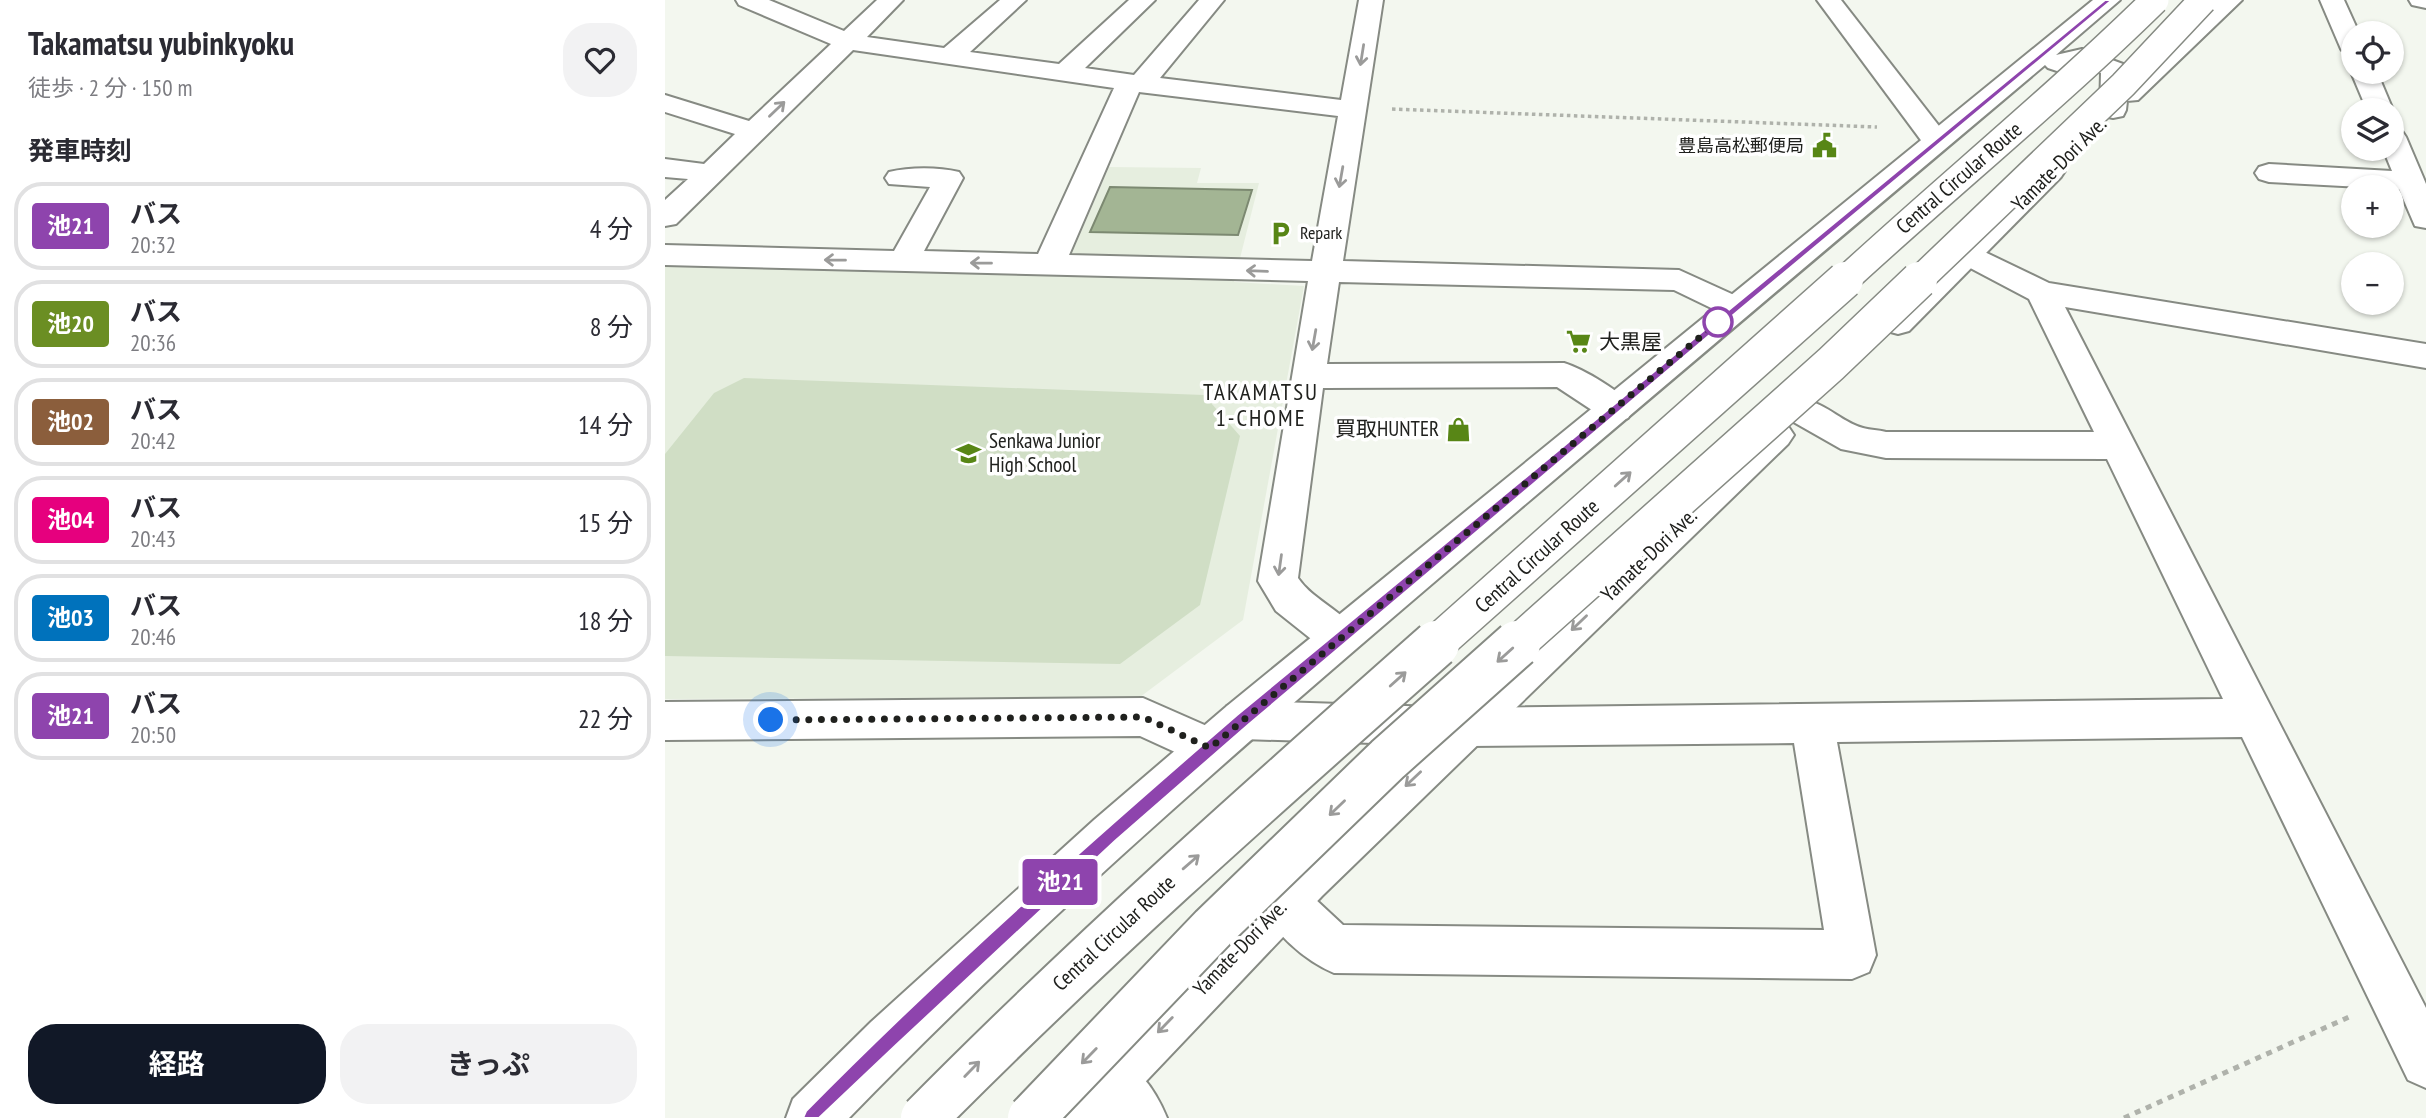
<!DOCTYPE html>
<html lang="ja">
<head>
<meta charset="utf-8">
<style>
	body { margin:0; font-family:"PT Sans Narrow","Noto Sans JP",sans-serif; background:#f2f2f3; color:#2b2b33; height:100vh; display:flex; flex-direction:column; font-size:26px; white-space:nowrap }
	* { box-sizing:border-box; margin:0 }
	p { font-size:23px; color:#7c7c81 }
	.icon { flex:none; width:38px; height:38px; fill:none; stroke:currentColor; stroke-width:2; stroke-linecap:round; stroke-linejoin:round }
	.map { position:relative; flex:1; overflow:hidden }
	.details { display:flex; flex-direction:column; background:#fff; width:665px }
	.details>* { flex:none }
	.badge { padding:0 14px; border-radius:5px; font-size:24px; line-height:46px }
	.tools { position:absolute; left:1676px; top:21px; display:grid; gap:14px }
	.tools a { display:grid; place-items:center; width:63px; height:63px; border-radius:50%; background:#fff; box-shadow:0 2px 5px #0004; font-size:35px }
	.you { position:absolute; width:35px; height:35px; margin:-18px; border:5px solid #fff; border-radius:50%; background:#1a73e8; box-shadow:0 0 0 10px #1a73e833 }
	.map>.badge { position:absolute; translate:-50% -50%; box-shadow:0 0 0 4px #fff }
	h2 { padding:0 28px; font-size:26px; line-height:63px }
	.round { display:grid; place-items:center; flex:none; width:74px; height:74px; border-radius:28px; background:#f2f2f3 }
	.summary { display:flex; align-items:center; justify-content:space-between; height:119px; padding:0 28px }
	h1 { font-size:33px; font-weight:700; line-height:52px }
	.button { display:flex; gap:14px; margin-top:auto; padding:14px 28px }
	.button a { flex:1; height:80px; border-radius:28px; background:#111827; color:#fff; font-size:28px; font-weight:700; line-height:80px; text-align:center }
	.button a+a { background:#f2f2f3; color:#2b2b33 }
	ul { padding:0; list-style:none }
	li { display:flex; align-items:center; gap:21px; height:88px; margin:0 14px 10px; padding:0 14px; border:4px solid #e1e1e2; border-radius:28px }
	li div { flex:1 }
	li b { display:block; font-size:26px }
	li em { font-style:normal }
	li .badge { min-width:77px; font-weight:700; text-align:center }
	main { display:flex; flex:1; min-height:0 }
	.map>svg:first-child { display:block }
	.built { fill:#e6eedf }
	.green { fill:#d0dec5 }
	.water { fill:#a3b594; stroke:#7c8971; stroke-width:2 }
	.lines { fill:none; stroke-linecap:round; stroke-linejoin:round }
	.minor-casing { stroke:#868a83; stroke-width:4 }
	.major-casing { stroke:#868a83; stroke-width:4 }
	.path-far1 { stroke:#afb2ab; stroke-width:3.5; stroke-dasharray:3.5 3.5; stroke-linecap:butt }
	.path { stroke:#afb2ab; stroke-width:5; stroke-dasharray:6 6; stroke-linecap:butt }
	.minor { fill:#fff; fill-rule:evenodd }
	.major { fill:#fff; fill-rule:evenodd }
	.highway-bridge-far2-casing { stroke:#868a83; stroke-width:30; stroke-linecap:butt }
	.highway-bridge-far1-casing { stroke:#868a83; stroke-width:39; stroke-linecap:butt }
	.highway-bridge-casing { stroke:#868a83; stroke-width:50; stroke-linecap:butt }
	.highway-bridge-far2 { stroke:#fff; stroke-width:27 }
	.highway-bridge-far1 { stroke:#fff; stroke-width:36 }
	.highway-bridge { stroke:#fff; stroke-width:46 }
	.oneway { stroke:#9b9b9a }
	.line { fill:#8e44ad; stroke:#fff; stroke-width:2 }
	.walk { stroke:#20211e; stroke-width:7; stroke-dasharray:0 12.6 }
	.stop-dot { fill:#fff; stroke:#8e44ad; stroke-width:3.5 }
	.labels { text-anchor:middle; stroke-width:7; stroke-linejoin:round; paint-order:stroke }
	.far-poi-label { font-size:18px; fill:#20211e; stroke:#fff; text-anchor:end }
	.street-label { font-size:21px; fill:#20211e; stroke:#fff }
	.poi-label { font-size:21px; fill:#20211e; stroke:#fff; text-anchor:start }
	.neighbourhood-label { font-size:23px; letter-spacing:2px; fill:#20211e; stroke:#fff }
</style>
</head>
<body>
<main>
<section class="details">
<div class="summary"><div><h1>Takamatsu yubinkyoku</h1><p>徒歩 · 2 分 · 150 m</p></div><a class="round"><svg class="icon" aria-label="heart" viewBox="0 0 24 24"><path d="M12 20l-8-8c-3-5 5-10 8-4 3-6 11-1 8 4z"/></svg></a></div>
<h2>発車時刻</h2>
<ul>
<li><span class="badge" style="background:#8e44ad;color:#fff">池21</span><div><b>バス</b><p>20:32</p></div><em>4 分</em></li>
<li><span class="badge" style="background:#6b8e23;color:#fff">池20</span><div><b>バス</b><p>20:36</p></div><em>8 分</em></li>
<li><span class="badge" style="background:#8b5e3c;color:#fff">池02</span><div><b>バス</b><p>20:42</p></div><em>14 分</em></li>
<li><span class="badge" style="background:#e6007e;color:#fff">池04</span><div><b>バス</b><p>20:43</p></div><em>15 分</em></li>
<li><span class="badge" style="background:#0072bc;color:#fff">池03</span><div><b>バス</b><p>20:46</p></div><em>18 分</em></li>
<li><span class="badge" style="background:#8e44ad;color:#fff">池21</span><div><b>バス</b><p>20:50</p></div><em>22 分</em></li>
</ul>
<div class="button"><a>経路</a><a>きっぷ</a></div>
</section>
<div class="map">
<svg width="1761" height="1118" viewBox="0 0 1761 1118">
	<rect width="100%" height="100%" fill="#f3f7ef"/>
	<polygon class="built" points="444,167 536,168 532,183 594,183 569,282 639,286 578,620 475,697 0,699 0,266 397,276"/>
	<polygon class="green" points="79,378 539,395 575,436 535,605 455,664 0,656 0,454 49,393"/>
	<polygon class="water" points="445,187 587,190 573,235 425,232"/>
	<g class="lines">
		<defs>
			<g id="minor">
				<path d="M71,0H104L179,31L212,0H238L202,37L279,48L335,0H361L305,52L394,64L464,0H490L420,68L469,75L534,0H559L495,78L676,100L694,0H718L678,261L1014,270L1080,300L1085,308L1080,316L1069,319L1009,290L674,282L662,364L899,363C918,369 959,392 968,409L963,418L951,422L939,418L892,387L658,388L633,578C649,602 682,611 694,638L688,650L674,655L660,650L611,611L593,581L643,281L0,265V245L229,251L265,187L224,184L220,178L224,172C245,167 273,167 294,172L298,178L259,251L373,254L449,88L188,50L11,224L0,226V200L23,179L0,177V159L39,164L70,134L0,112V95L84,121L166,44L74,5ZM474,92L673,116L647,261L404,255Z"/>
				<polygon points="1152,0 1176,0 1281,135 1285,141 1281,147 1271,149 1261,147"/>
				<polygon points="1655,0 1679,0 1694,33 1689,33 1689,57 1680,54 1676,49"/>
				<polygon points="1744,0 1761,0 1761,8 1747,5"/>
				<polygon points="1689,68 1689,72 1712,72 1728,110 1727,112 1702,110 1686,72"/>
				<polygon points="1727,129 1737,131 1741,137 1761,184 1761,228 1750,226 1734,189 1604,182 1594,179 1590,173 1594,167 1604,164 1727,171 1718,149 1727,149"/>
				<path d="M1303,244L1384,283L1761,344V368L1400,307L1761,1008V1088L1743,1080L1577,737L1172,742L1211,955L1204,972L1187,979L669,973C640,961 606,931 594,902L601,885L618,878L635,885L678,925L1159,930L1129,743L804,746L577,739L562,734L556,720L562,706L577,701L804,708L1558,699L1442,459L1221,458L1176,449L1125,420L1120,411L1125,402C1153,393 1172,421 1198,428C1205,430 1214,430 1221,432H1429L1364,299L1292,261L1288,254L1292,247Z"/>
				<polygon points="478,698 560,734 567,748 560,762 545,768 475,736 0,740 0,702"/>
				<path d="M446,1054C473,1065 491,1091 502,1118H443L428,1098L420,1080L428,1062Z"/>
			</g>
			<g id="major">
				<path d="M1428,0H1455L1391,55L1417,49L1458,64L1462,69V82L1551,0H1577L1473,100L1462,101L1461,110L1458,116L1448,118L1438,116L1435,110L1436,73L1415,65L1392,71L1383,68L1380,65C1180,233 980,402 781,572C576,747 372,924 184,1118H121L128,1099L206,1022L429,820L562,706Z"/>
				<polygon points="1386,162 1396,165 1400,171 1396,177 1244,331 1233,334 1222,331 1217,323 1222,315 1376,165"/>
				<polygon points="1111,422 1123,426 1129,435 1123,444 657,896 446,1118 384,1118 391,1099 623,864 1099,426"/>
			</g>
		</defs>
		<use href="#minor" class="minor-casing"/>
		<use href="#major" class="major-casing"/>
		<polyline class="path-far1" points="727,109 1212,127"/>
		<polyline class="path" points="1459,1118 1684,1017"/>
		<use href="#minor" class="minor"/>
		<use href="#major" class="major"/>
		<defs>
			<g id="highway-bridge-far2">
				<path d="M1178,282C1281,187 1390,98 1490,0"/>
				<polyline points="1252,282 1458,85 1538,0"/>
			</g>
			<g id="highway-bridge-far1">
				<polyline points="769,646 1180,280"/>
				<polyline points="850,646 1166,364 1254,280"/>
			</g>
			<g id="highway-bridge">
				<path d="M259,1118C423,952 596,799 771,644"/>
				<polyline points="366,1118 548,928 723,759 852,644"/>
			</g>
		</defs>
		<use href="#highway-bridge-far2" class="highway-bridge-far2-casing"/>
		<use href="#highway-bridge-far1" class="highway-bridge-far1-casing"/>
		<use href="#highway-bridge" class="highway-bridge-casing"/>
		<use href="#highway-bridge-far2" class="highway-bridge-far2"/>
		<use href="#highway-bridge-far1" class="highway-bridge-far1"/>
		<use href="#highway-bridge" class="highway-bridge"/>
	</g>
	<defs><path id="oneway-shaft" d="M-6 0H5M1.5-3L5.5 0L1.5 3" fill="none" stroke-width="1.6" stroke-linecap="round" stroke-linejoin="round" transform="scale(1.75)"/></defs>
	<g class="oneway">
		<use href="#oneway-shaft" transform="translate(697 55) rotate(99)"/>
		<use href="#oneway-shaft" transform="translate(112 109) rotate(-44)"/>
		<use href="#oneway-shaft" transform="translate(676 177) rotate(100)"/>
		<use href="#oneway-shaft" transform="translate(170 260) rotate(-179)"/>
		<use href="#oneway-shaft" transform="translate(316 263) rotate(-179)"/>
		<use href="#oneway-shaft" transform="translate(592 271) rotate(-178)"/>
		<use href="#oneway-shaft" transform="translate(649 340) rotate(100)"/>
		<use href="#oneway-shaft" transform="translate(958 479) rotate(-42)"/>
		<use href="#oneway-shaft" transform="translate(615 565) rotate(98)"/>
		<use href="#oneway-shaft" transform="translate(914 623) rotate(136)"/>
		<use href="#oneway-shaft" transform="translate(840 655) rotate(138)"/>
		<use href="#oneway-shaft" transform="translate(733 679) rotate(-42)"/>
		<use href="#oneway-shaft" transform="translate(748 779) rotate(137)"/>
		<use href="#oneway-shaft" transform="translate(672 808) rotate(136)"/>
		<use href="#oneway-shaft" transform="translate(526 862) rotate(-41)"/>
		<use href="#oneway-shaft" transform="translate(500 1025) rotate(134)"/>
		<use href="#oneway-shaft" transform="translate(424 1056) rotate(134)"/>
		<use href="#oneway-shaft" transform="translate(307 1069) rotate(-46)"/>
	</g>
	<path class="line" d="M1440,0H1447L1073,311L583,725L450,841L230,1046L154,1118H138L141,1111C278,972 424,843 572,715Z"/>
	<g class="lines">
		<polyline class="walk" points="106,720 478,717 545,748 1053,322"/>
	</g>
	<defs>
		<symbol id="civic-bare" viewBox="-9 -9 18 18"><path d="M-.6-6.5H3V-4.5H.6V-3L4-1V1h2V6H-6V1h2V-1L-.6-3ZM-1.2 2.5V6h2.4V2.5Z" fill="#588616" stroke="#fff" stroke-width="2.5" paint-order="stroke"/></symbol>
		<symbol id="parking-bare" viewBox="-9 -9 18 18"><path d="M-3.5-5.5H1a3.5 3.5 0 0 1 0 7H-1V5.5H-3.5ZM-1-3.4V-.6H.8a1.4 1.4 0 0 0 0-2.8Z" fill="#588616" stroke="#fff" stroke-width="2.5" paint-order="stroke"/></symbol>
		<symbol id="supermarket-bare" viewBox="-9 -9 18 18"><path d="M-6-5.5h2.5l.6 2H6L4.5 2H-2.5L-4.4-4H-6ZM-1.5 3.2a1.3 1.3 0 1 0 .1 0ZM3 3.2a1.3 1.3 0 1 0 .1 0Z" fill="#588616" stroke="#fff" stroke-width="2.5" paint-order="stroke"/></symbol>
		<symbol id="shop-bare" viewBox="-9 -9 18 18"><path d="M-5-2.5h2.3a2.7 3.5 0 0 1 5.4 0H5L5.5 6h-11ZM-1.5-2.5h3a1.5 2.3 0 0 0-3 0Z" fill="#588616" stroke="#fff" stroke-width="2.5" paint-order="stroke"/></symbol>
		<symbol id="school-bare" viewBox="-9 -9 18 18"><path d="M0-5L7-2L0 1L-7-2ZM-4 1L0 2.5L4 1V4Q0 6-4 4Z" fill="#588616" stroke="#fff" stroke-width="2.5" paint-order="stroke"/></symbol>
	</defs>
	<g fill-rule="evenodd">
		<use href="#civic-bare" x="1142" y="128" width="35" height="35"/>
		<use href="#parking-bare" x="598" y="216" width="35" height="35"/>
		<use href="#supermarket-bare" x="896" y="324" width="35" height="35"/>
		<use href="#shop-bare" x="776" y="412" width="35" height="35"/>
		<use href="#school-bare" x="286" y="436" width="35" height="35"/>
	</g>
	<circle class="stop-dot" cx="1053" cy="322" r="14"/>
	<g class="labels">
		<g class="far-poi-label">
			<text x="1139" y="152">豊島高松郵便局</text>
			<text x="635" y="239" text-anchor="start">Repark</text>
		</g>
		<g class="street-label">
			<text transform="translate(1394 164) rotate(-45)" y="7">Yamate-Dori Ave.</text>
			<text transform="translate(1294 178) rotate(-41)" y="7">Central Circular Route</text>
			<text transform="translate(984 555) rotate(-44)" y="7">Yamate-Dori Ave.</text>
			<text transform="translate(872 556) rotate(-42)" y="7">Central Circular Route</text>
			<text transform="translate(449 933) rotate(-43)" y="7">Central Circular Route</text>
			<text transform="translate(575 948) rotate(-46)" y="7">Yamate-Dori Ave.</text>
		</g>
		<g class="poi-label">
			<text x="934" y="349">大黒屋</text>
			<text x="774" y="436" text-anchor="end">買取HUNTER</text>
			<text x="324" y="448">Senkawa Junior<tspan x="324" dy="24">High School</tspan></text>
		</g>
		<g class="neighbourhood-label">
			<text x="596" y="400">TAKAMATSU<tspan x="596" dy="26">1-CHOME</tspan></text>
		</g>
	</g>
</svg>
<div class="tools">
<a><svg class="icon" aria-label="locate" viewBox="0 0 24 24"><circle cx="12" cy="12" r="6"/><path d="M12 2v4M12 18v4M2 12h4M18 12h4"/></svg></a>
<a><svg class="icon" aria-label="layers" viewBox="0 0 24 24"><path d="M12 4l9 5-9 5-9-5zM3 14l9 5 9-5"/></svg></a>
<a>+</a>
<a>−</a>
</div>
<div class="you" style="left:106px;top:720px"></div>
<b class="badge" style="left:395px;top:882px;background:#8e44ad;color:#fff">池21</b>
</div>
</main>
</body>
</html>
